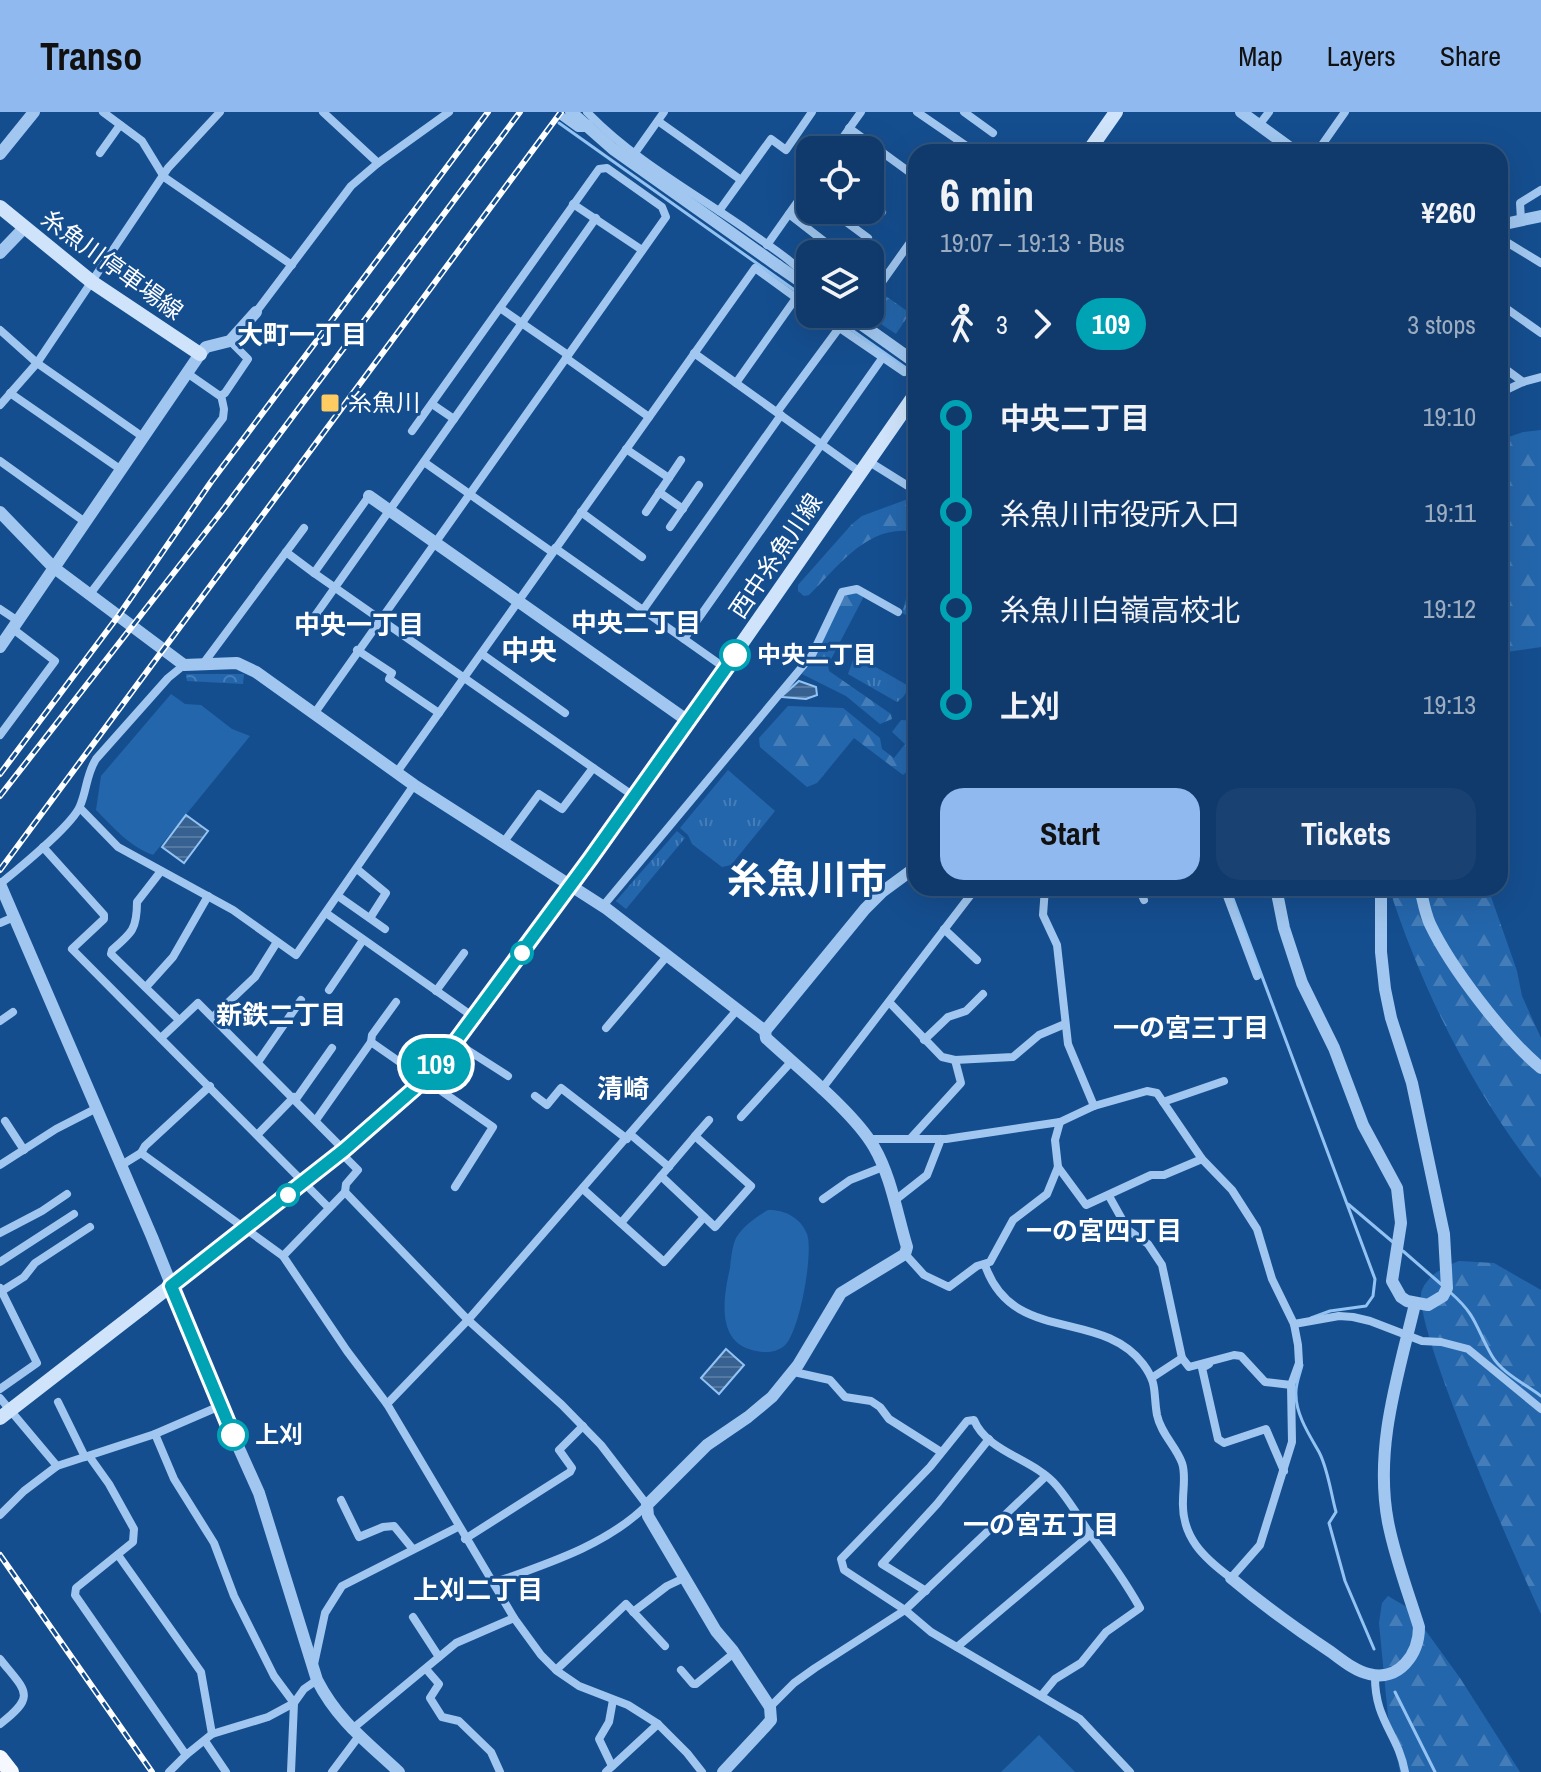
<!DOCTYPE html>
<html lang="en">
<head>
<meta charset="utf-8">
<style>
	body { margin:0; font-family:"Archivo Narrow","Noto Sans JP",sans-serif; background:#194171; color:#f1f3f6; height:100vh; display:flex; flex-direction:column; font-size:30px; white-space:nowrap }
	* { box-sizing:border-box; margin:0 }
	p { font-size:26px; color:#9cadc1 }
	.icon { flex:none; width:44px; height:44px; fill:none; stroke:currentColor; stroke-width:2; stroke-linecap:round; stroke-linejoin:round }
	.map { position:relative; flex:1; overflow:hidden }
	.details { position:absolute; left:908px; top:32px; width:600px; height:752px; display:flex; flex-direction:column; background:#103a6b; border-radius:24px; box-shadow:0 8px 32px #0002,0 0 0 2px #30547e }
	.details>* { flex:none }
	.badge { padding:0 16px; border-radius:26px; font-size:28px; line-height:52px }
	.tools { position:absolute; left:796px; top:24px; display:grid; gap:16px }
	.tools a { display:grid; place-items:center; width:88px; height:88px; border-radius:16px; background:#103a6b; box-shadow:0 8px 32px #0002,0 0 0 2px #30547e; font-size:40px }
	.map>.badge { position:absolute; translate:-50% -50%; box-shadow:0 0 0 4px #fff }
	.legs { display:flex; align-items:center; gap:12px; height:88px; padding:0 32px; font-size:26px }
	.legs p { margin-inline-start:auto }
	.headline { display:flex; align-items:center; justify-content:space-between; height:136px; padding:0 32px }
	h1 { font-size:44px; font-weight:700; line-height:60px }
	.action { display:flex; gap:16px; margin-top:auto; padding:16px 32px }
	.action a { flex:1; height:92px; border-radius:24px; background:#90b9f0; color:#111; font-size:32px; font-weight:700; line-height:92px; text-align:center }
	.action a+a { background:#194171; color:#f1f3f6 }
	ul { padding:0 32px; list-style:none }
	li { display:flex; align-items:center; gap:28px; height:96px; font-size:30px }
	li i { display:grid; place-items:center; width:12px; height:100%; margin:0 10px; background:currentColor }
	li i::after { content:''; width:20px; height:20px; margin:-10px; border:6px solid; border-radius:50%; background:#103a6b }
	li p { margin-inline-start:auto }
	li:first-child i { background:linear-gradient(#0000 50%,currentColor 0) }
	li:last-child i { background:linear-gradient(currentColor 50%,#0000 0) }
	header { display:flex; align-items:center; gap:48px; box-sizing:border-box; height:112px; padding:0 40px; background:#90b9f0; color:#111 }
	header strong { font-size:38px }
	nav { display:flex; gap:44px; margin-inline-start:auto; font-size:28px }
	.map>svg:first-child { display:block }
	.grass { fill:url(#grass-tufts) }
	.forest { fill:url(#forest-firs) }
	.park { fill:url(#park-crowns) }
	.garden { fill:#2466ac }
	.water { fill:url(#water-rules); stroke:#93c3f3; stroke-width:2 }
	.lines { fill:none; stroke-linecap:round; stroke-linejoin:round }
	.stream { stroke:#93c3f3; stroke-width:3 }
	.minor { stroke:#a1c7f0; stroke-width:8 }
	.tertiary { stroke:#a1c7f0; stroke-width:12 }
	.secondary { stroke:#cfe4fb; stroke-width:14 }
	.trunk { stroke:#f5f9ff; stroke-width:16 }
	.rail-casing { stroke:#fff; stroke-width:6 }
	.rail { stroke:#154e8f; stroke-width:3; stroke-dasharray:9; stroke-linecap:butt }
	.tertiary-bridge { stroke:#a1c7f0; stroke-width:12 }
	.secondary-bridge { stroke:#cfe4fb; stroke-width:14 }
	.line-1-casing { stroke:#fff; stroke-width:18 }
	.line-1 { stroke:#00a3b4; stroke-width:12 }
	.poi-dot { fill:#ffcc61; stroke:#154e8f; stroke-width:3 }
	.stop-1-dot { fill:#fff; stroke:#00a3b4; stroke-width:4 }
	.labels { text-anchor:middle; stroke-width:6; stroke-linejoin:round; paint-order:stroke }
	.street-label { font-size:24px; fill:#fff; stroke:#154e8f }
	.poi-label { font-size:24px; fill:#fff; stroke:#154e8f; text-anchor:start }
	.stop-label { font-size:24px; font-weight:bold; fill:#fff; stroke:#154e8f; text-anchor:start }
	.neighbourhood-label { font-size:26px; font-weight:bold; fill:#fff; stroke:#154e8f }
	.quarter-label { font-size:28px; font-weight:bold; fill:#fff; stroke:#154e8f }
	.town-label { font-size:40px; font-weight:bold; fill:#fff; stroke:#154e8f }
</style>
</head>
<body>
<header>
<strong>Transo</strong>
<nav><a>Map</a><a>Layers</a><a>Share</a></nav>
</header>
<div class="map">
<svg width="1541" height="1660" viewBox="0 0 1541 1660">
	<defs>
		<pattern id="grass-tufts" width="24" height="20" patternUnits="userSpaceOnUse" patternTransform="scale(2)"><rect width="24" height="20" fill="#2466ac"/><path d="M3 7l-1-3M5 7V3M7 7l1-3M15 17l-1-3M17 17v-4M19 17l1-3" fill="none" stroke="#457db8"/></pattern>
		<pattern id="forest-firs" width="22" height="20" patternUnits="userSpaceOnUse" patternTransform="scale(2)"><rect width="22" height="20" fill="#2466ac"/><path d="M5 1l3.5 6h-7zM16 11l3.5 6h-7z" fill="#457db8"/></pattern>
		<pattern id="park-crowns" width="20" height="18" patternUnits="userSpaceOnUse" patternTransform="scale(2)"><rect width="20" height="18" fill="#2466ac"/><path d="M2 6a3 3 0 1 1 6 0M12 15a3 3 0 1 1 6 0" fill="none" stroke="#457db8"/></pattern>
		<pattern id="water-rules" width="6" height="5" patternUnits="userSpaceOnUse" patternTransform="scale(2)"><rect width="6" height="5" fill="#376190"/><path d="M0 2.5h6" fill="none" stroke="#5579a1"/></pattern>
	</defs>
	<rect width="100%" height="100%" fill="#154e8f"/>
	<g class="grass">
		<path d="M858,545L907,573C908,581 903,586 897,590L848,562L853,548Z"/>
		<polygon points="728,658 775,699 731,753 722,755 692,732 688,723 680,716"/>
		<polygon points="677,719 685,726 626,797 616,789"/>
	</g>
	<g class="forest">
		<polygon points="1541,318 1541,535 1500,541 1500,328 1523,320"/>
		<path d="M916,384V420C868,411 840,453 809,483L804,484L798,479V473L852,412L862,404Z"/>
		<polygon points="855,480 862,483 863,486 828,553 829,559 891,602 892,607 880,612 846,584 802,562 822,531 826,517 845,482"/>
		<path d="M788,594L843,596L880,626L882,637L894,646L905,632L892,620L901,608L916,609C916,629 920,650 903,663L854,626L817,671L807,675L760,635L759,626Z"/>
		<path d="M1389,776H1488L1517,859L1522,884L1541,926V1066C1473,980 1423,880 1389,776Z"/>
		<path d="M1459,1149L1494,1151L1541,1178V1502C1521,1459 1409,1208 1422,1178C1429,1162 1444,1155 1459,1149Z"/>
		<polygon points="1388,1484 1410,1497 1460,1566 1520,1660 1400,1660 1388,1604 1379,1511 1382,1491"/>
	</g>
	<g class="park">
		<polygon points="880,180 910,201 896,222 866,202 870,202 870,195"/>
		<polygon points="916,468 916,508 902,501 907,483"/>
		<polygon points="186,562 244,562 243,572 187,569"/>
	</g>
	<g class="garden">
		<path d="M171,582L185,592L201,593L232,617L250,624L153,743C129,734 114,716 96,698L101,664Z"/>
		<path d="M768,1098C785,1098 800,1105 807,1122C814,1140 799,1223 784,1234C774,1242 761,1241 749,1237C716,1226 724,1183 730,1156C731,1147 732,1135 736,1126C743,1114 756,1105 768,1098Z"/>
		<polygon points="1039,1623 1075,1660 1001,1660"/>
	</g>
	<g class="water">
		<polygon points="799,569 816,575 817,583 806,587 781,585"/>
		<polygon points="186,703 208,719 184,751 162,735"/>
		<polygon points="726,1237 744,1253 719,1282 701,1266"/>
	</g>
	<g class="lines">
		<g class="stream">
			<polyline points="559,11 810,189"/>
			<polyline points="829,202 916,263"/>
			<polyline points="1229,776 1375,1167 1373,1184 1366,1194 1330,1199 1311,1206"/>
			<polyline points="1348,1092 1394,1131"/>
			<polyline points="1403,1139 1442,1173"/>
			<path d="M1451,1181C1478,1205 1475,1215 1492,1244C1502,1261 1525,1272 1541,1284"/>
			<path d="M1302,1253C1300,1263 1295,1272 1296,1283C1296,1303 1310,1324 1319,1340C1328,1357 1331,1382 1336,1400L1329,1411L1345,1469L1374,1537"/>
			<polyline points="1395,1580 1435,1660"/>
		</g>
		<g class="minor">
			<polyline points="103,0 142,29 164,65 292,153"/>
			<polyline points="323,0 378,51"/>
			<path d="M587,0C632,47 694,81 747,118C769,134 793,148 810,169"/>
			<polyline points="917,0 971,37 971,40"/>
			<polyline points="964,0 993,21"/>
			<polyline points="560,3 578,16 585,16 589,12"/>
			<polyline points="658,9 741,68"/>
			<polyline points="1259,13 1269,0"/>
			<polyline points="849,16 912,62"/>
			<polyline points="834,38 861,0"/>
			<polyline points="1317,40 1345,0"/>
			<polyline points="100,41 120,13"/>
			<polyline points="635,41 664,0"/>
			<polyline points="573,92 642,138"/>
			<polyline points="870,92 882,100"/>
			<polyline points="830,98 868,126"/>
			<polyline points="719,99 771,27 786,38 812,0"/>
			<polyline points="789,102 834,137"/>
			<polyline points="1521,108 1520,91 1541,78"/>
			<polyline points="1500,126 1541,151"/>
			<polyline points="767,133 810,72"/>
			<polyline points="870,187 916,122"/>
			<polyline points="1500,192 1541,221"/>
			<polyline points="500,196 568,243"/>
			<polyline points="256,200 351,74 378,51 449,0"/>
			<polyline points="819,202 904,260"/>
			<polyline points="0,218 37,251 143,325"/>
			<polyline points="694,241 860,360"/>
			<polyline points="566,246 649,305"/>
			<polyline points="1500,253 1523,270"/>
			<polyline points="187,261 220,284 225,281 248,247 230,229"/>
			<polyline points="736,271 796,186"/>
			<polyline points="10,281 120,357"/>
			<polyline points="1500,281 1523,270 1541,265"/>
			<polyline points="432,292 454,307"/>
			<polyline points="0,293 37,251 168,56 220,0"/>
			<polyline points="777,300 839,216"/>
			<polyline points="626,337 669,366"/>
			<polyline points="0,349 85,410"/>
			<polyline points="868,349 916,379"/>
			<polyline points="424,350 552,440"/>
			<polyline points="659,380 683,397"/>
			<polyline points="369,384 314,461 635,685"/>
			<polyline points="581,400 642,445"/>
			<polyline points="646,400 681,348"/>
			<polyline points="670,415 699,373"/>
			<polyline points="555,436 725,556"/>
			<polyline points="286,440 314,461"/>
			<polyline points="90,482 223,306 224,297 221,283"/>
			<polyline points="0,497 18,509"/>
			<polyline points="643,498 781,303"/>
			<polyline points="312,508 596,106"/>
			<polyline points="684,527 883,245"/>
			<polyline points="357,538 392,561 389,567 439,601"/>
			<polyline points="482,542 565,601"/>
			<polyline points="203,552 304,416"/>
			<polyline points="314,602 666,105 662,95 607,56 599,57 412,319"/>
			<polyline points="0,623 55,549 13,517"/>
			<polyline points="397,660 755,156 810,196"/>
			<polyline points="80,696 118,735 233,798 296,843 414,673"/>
			<polyline points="503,731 539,682 562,697 593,656"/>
			<polyline points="43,735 104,803 104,807 72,837 329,1096"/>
			<polyline points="357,757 386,781 370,806"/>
			<path d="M161,759L137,790C137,817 132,821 112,838L111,842L179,908"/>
			<path d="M0,772C18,757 72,714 80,694C87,678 86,663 96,647L168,566L184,553"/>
			<polyline points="1045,776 1043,803 1057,833 1068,932 1094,994"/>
			<polyline points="1139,776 1144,788"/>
			<polyline points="1224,776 1257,864"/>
			<polyline points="338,784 385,817"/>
			<polyline points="603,794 812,543 842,480 857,477 898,500"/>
			<polyline points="326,801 475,906"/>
			<polyline points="0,811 14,805"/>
			<polyline points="944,817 977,848"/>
			<polyline points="146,875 173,845 208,784"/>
			<polyline points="329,878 363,828"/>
			<polyline points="436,879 464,841"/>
			<polyline points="890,891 942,945 955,948 1013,945 1039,923 1065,912"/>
			<polyline points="213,905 255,865 277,830"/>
			<polyline points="0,909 13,900"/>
			<polyline points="606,916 668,843"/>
			<polyline points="161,926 198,891 344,1038"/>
			<polyline points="924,928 948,905 966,899 983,882"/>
			<polyline points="371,930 372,923 396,890"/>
			<polyline points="455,930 508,964"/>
			<polyline points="258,950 301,888"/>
			<polyline points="821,978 976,776"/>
			<polyline points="535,984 547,993 561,976 627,1027"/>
			<polyline points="296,987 332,936"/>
			<polyline points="1163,990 1224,969"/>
			<polyline points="741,1005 791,950"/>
			<polyline points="316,1008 371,930 493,1015 455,1075"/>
			<polyline points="5,1009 24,1038"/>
			<polyline points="630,1022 669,1055"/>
			<polyline points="257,1023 294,985"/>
			<polyline points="911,1026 961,971 955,948"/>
			<path d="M869,1027H946L1060,1010L1094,994L1147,979L1157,981L1202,1047L1232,1078L1257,1117L1272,1167L1294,1212L1298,1233L1299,1251L1291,1273L1292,1330L1260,1433L1231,1466C1204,1446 1181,1425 1183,1388C1183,1377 1186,1362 1182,1351C1176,1334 1161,1322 1157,1303C1153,1280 1158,1272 1143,1252C1101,1196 1012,1233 985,1153"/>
			<polyline points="141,1041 283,1144 347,1239 387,1292 514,1506 541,1543 557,1559 579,1574 628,1593 658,1612 687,1641 702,1660"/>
			<polyline points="341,1041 358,1058 346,1072 345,1080"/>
			<polyline points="0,1053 56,1017 95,997"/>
			<polyline points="120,1054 141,1041 145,1034 210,974"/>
			<polyline points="1058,1055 1086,1093 1151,1063 1164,1063 1202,1047"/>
			<polyline points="661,1064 715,1115 751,1074 695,1024 709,1008"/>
			<polyline points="583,1077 664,1150 704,1105"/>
			<polyline points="1109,1084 1128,1118 1148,1132 1162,1153 1182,1246 1189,1255 1234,1243 1241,1244 1265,1270 1291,1273"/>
			<polyline points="823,1087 850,1068 883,1055"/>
			<polyline points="894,1089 927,1063 941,1027"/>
			<polyline points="621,1111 695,1024"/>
			<polyline points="0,1121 42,1099 67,1082"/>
			<polyline points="905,1142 924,1163 949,1175 977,1154 990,1150 1013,1108 1047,1082 1058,1055 1055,1028 1060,1010"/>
			<path d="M283,1144L345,1080L468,1208L562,1293L601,1333L647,1393C607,1433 546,1452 493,1471"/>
			<polyline points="0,1150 74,1102"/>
			<polyline points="0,1176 37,1251 0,1277"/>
			<polyline points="2,1179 24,1165 35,1151 90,1115"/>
			<polyline points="1294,1212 1339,1204 1353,1205 1370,1209 1422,1229 1441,1230 1468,1237 1541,1297"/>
			<polyline points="1209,1252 1202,1256 1218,1327 1224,1331 1266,1317 1284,1359"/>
			<polyline points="794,1260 830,1268 845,1285 871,1289 880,1295 889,1307 941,1340"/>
			<polyline points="1153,1265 1182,1246"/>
			<polyline points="0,1286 57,1354"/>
			<polyline points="58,1290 85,1345"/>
			<polyline points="387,1292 468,1208 737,898"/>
			<polyline points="155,1322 174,1367 214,1431 234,1484 274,1564 294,1591 291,1660"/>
			<polyline points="89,1344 109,1372 134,1417 133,1430 76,1476 75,1483 186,1643 212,1622 268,1605 294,1591 304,1577 317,1568"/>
			<polyline points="341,1388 359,1425 383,1415 394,1414 412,1436"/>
			<polyline points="0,1403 24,1379 57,1354 155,1322 220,1294"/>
			<polyline points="465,1427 570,1360 572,1356 559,1338 583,1314"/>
			<polyline points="118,1443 201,1560 212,1622"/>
			<polyline points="926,1479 882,1452 937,1392 989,1327"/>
			<polyline points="633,1500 667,1474 686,1465"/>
			<polyline points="413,1505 439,1545"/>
			<polyline points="957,1535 1091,1422"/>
			<path d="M0,1547C25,1579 38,1583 0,1612"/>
			<polyline points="313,1557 325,1501 342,1474 458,1415"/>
			<polyline points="426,1557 439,1572 430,1586 442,1605 459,1609 491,1640 500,1660"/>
			<polyline points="556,1558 626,1492 665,1534"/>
			<polyline points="681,1558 693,1572 696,1572 734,1541"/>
			<path d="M1375,1562C1374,1609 1398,1621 1405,1660"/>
			<path d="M1041,1584L1055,1567L1081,1551L1106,1520L1140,1496C1125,1469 1107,1444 1088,1419C1078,1403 1068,1387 1056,1373C1034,1347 987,1340 974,1308L967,1309L930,1355L841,1447L844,1458L905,1498L931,1520L1080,1607L1130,1660"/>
			<polyline points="770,1595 794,1571 815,1556 905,1498 1046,1364"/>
			<polyline points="351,1618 456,1531 514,1506"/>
			<polyline points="205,1629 226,1660"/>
			<polyline points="612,1654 599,1627 609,1610 613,1588"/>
			<polyline points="169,1660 186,1643"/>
			<polyline points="332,1660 359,1624"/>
			<polyline points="606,1660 658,1612"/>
		</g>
		<g class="tertiary">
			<polyline points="1241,0 1296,40"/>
			<polyline points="0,42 34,0"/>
			<polyline points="1500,113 1541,104"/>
			<polyline points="0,141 24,116"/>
			<polyline points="778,154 810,176"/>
			<polyline points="847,202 916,251"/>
			<polyline points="369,384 688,609"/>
			<path d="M0,400L53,455L184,553L237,551L256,560L414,673L607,797L765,919L766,926C797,955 854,1000 874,1035C891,1064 897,1102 907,1135L905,1142L841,1181L798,1253L772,1285L748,1305L707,1333L647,1393L648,1404L716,1519L733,1539L770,1595L771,1608L764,1616L723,1660"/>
			<polyline points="0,535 200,242 206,235 230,229 256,200"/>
			<path d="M0,772L152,1125L220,1294L259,1381L317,1568C338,1609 366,1629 399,1660"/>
			<polyline points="1276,776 1284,816 1302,871 1334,936 1363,1013 1397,1076 1401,1111 1392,1169 1401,1185 1407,1189 1428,1193 1443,1184 1447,1176 1444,1122 1412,971 1391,906 1385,877 1381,840 1381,776"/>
			<path d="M1420,776C1423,788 1425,801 1430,812C1451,856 1504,925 1541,956"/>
			<polyline points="765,919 865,797 882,780 916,755"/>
			<path d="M1231,1466C1263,1493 1296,1517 1331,1540C1342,1548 1355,1559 1369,1562C1399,1570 1419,1542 1419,1515C1408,1480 1395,1446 1388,1410C1374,1336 1398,1264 1415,1192"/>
		</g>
		<g class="secondary">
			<polyline points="1088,40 1116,0"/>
			<polyline points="0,95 92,170 200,242"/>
			<polyline points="142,1196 344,1038 415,976 475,906 635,685 916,281"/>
		</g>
		<polyline class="trunk" points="0,1646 11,1660"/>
		<defs>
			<g id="rail">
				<polyline points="0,662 119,503 211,370 488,0"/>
				<polyline points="0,684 222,399 520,0"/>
				<polyline points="0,758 561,0"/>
				<polyline points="0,1443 152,1660"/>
			</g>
		</defs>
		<use href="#rail" class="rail-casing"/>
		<use href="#rail" class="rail"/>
		<polyline class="tertiary-bridge" points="571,0 613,37 778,154"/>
		<polyline class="secondary-bridge" points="0,1306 142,1196"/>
	</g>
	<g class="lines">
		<defs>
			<polyline id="line-1" points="233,1323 171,1174 344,1038 415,976 447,941 590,747 735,543"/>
		</defs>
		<use href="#line-1" class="line-1-casing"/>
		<use href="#line-1" class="line-1"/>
	</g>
	<rect class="poi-dot" x="320" y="281" width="20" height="20" rx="4"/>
	<g class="stop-1-dot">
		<circle cx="735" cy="543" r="14"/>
		<circle cx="522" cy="841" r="10"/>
		<circle cx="288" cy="1083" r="10"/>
		<circle cx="233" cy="1323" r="14"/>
	</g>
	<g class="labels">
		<g class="street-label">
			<text transform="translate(112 153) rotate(36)" y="8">糸魚川停車場線</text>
			<text transform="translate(776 444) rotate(-56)" y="8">西中糸魚川線</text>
		</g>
		<g class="poi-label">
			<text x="348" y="299">糸魚川</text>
		</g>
		<g class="stop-label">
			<text x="757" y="551">中央二丁目</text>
			<text x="255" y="1331">上刈</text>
		</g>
		<g class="neighbourhood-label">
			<text x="302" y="232">大町一丁目</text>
			<text x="636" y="520">中央二丁目</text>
			<text x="359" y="522">中央一丁目</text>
			<text x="281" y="912">新鉄二丁目</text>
			<text x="1191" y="925">一の宮三丁目</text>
			<text x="623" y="986">清崎</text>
			<text x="1104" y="1128">一の宮四丁目</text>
			<text x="1041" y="1422">一の宮五丁目</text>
			<text x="478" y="1487">上刈二丁目</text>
		</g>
		<g class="quarter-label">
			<text x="529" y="548">中央</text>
		</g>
		<g class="town-label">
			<text x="807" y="781">糸魚川市</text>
		</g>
	</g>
</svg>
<div class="tools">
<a><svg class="icon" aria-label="locate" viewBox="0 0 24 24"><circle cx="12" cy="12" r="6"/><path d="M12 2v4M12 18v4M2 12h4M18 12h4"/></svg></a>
<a><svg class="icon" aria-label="layers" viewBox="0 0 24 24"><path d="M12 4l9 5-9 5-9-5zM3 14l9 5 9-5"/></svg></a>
</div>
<b class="badge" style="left:436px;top:952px;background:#00a3b4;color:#fff">109</b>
<section class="details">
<div class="headline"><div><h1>6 min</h1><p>19:07 – 19:13 · Bus</p></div><b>¥260</b></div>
<div class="legs"><svg class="icon" aria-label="walk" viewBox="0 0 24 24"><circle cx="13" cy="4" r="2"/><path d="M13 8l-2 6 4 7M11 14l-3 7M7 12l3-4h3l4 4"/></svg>3<svg class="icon" aria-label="forward" viewBox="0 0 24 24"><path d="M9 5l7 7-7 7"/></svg><b class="badge" style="background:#00a3b4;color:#fff">109</b><p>3 stops</p></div>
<ul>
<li><i style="color:#00a3b4"></i><b>中央二丁目</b><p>19:10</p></li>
<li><i style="color:#00a3b4"></i><span>糸魚川市役所入口</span><p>19:11</p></li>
<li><i style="color:#00a3b4"></i><span>糸魚川白嶺高校北</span><p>19:12</p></li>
<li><i style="color:#00a3b4"></i><b>上刈</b><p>19:13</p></li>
</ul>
<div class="action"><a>Start</a><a>Tickets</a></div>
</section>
</div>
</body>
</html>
